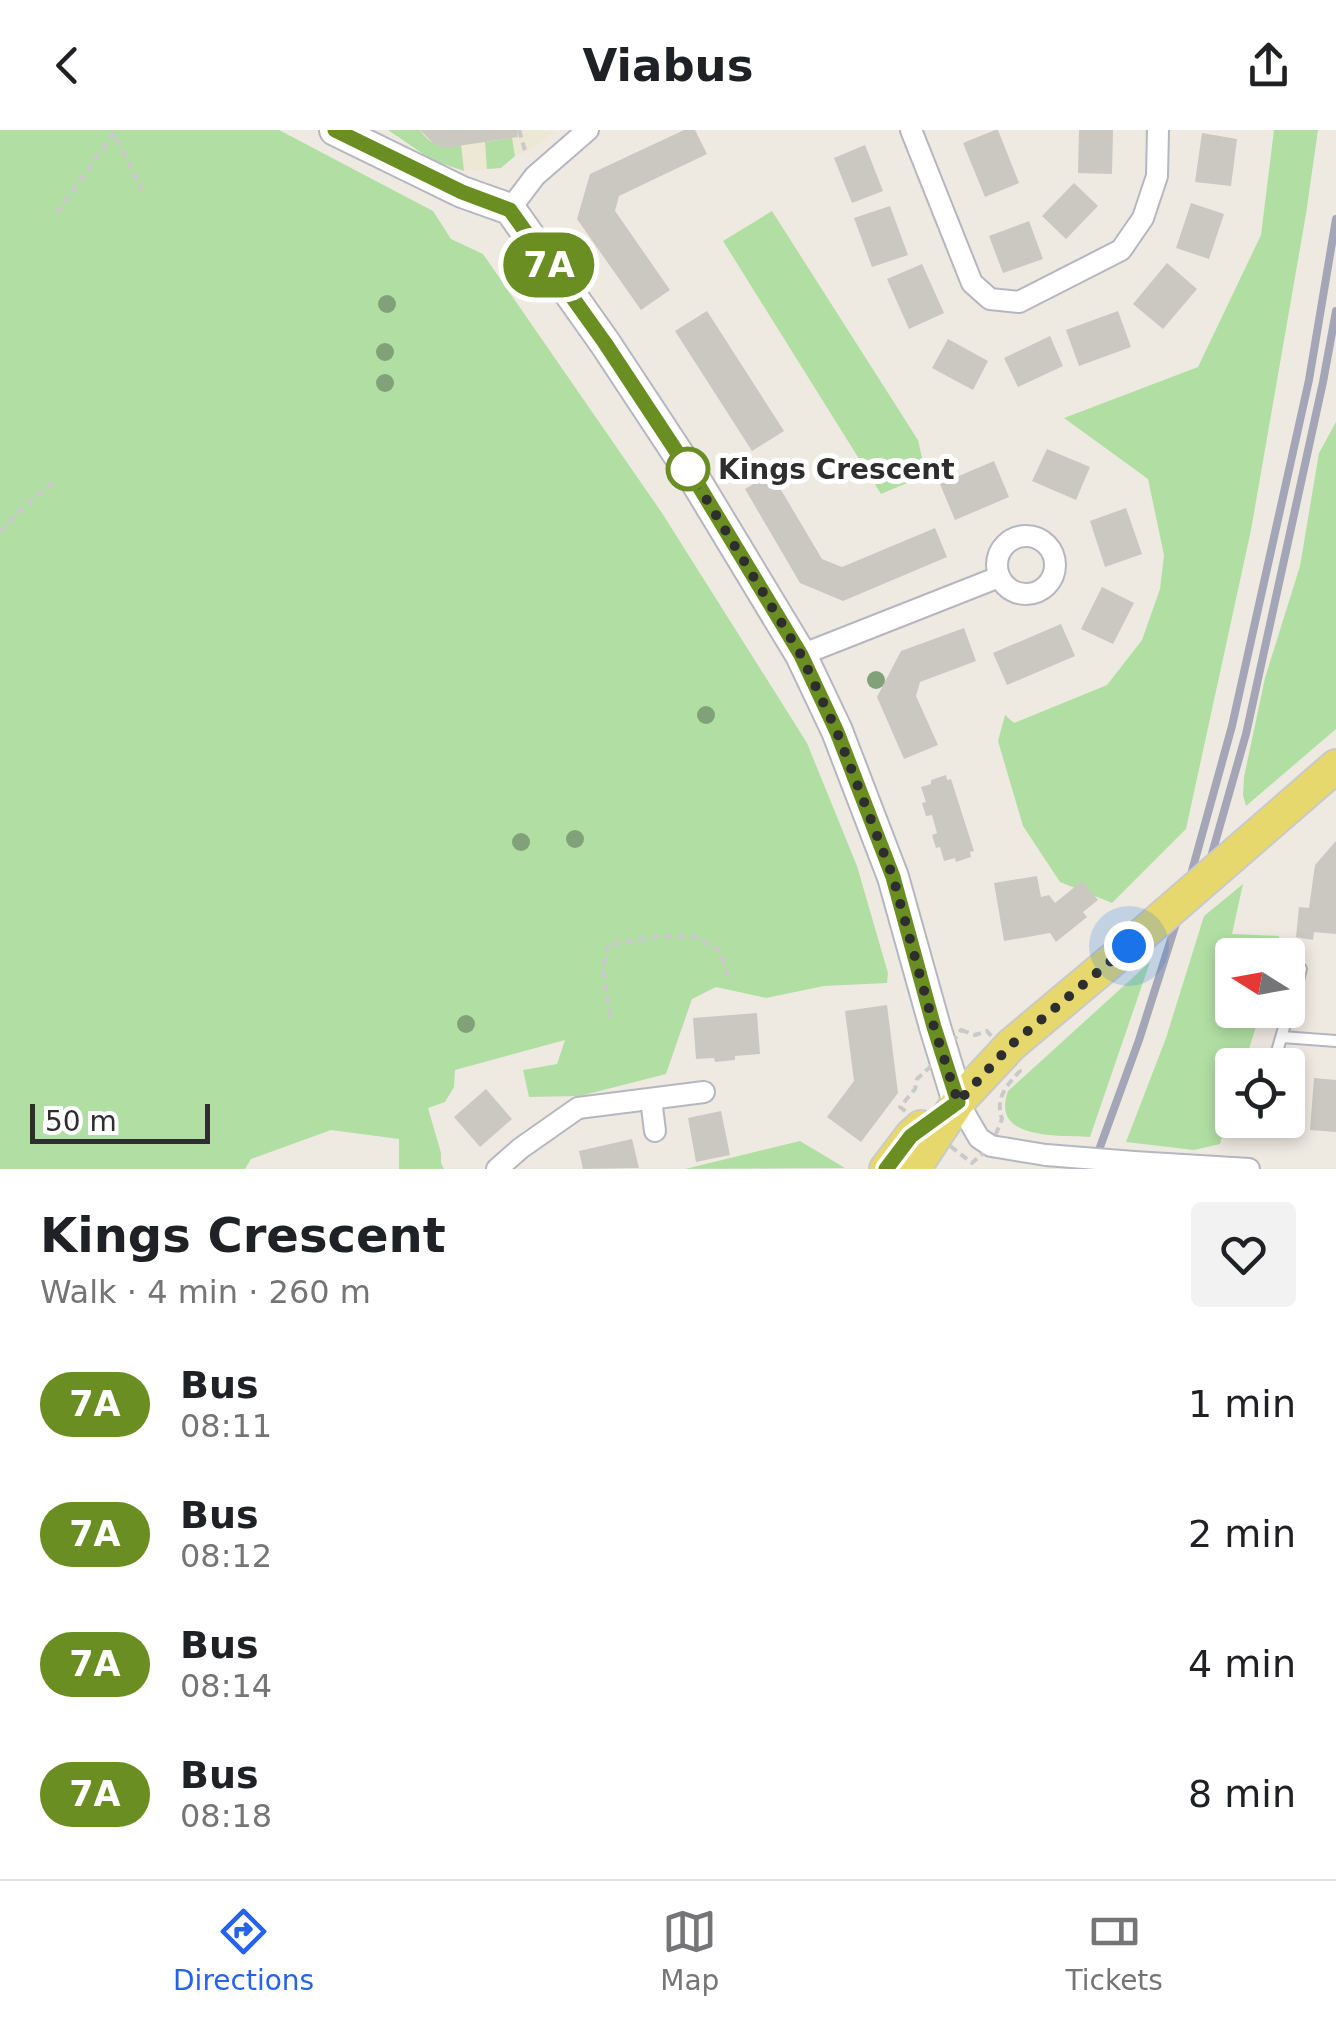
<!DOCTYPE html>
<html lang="en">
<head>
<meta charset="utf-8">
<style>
	body { margin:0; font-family:"DejaVu Sans",sans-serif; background:#f2f2f2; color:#202124; height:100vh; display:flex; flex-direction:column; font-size:38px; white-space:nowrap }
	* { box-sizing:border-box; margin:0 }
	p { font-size:32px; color:#757577 }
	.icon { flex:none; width:55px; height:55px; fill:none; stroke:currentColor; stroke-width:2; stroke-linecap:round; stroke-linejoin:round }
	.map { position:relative; height:1039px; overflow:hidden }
	.details { display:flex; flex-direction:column; background:#fff; flex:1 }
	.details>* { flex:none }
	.badge { padding:0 20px; border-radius:32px; font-size:35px; line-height:65px }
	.needle { width:65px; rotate:281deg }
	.fabs { position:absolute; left:1215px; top:808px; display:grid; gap:20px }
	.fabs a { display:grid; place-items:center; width:90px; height:90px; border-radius:10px; background:#fff; box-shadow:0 5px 15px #0003; font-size:50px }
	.scale { position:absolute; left:30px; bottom:25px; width:180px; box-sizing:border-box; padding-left:10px; border:5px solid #2e2e2e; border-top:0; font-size:28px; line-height:35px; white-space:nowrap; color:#2e2e2e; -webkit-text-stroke:8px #fff; paint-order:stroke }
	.you { position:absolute; width:50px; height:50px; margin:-25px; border:8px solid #fff; border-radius:50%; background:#1a73e8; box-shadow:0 0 0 15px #1a73e833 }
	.map>.badge { position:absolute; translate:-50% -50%; box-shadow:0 0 0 5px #fff }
	.round { display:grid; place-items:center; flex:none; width:105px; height:105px; border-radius:10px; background:#f2f2f2 }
	.head { display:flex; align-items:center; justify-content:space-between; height:170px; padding:0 40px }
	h1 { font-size:48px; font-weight:600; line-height:75px }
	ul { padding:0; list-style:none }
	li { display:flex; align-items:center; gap:30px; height:130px; padding:0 40px }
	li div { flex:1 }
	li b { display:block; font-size:38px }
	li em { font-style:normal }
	li .badge { min-width:110px; font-weight:700; text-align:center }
	header { display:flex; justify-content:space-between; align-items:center; height:130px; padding:0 40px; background:#fff; font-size:45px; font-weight:600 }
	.dock { display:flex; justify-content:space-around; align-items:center; height:140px; border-top:2px solid #e0e0e0; background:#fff; font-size:28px; color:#757577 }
	.dock a { display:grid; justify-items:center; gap:5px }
	.dock .on { color:#2563eb }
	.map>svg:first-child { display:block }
	.education { fill:#ede8d3 }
	.green { fill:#b1dfa3 }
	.building { fill:#cac8c0 }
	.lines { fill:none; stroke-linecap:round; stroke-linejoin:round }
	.lane-casing { stroke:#b5b6c0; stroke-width:14 }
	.street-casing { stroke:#b5b6c0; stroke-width:24 }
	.secondary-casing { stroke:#b5b6c0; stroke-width:34 }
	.primary-casing { stroke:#c9c9c9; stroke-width:36 }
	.path { stroke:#c9c9c9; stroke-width:4; stroke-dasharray:8 5; stroke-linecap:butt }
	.lane { stroke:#fff; stroke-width:10 }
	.street { stroke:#fff; stroke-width:20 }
	.secondary { stroke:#fff; stroke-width:30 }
	.primary { stroke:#e7d86e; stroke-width:32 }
	.rail { stroke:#a4a5b6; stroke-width:8 }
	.street-bridge-casing { stroke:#b5b6c0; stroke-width:24; stroke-linecap:butt }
	.primary-bridge-casing { stroke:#c9c9c9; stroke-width:36; stroke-linecap:butt }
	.street-bridge { stroke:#fff; stroke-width:20 }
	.primary-bridge { stroke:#e7d86e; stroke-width:32 }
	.tree { fill:#81a278 }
	.line-casing { stroke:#fff; stroke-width:22 }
	.line { stroke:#6b8e23; stroke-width:15 }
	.walk { stroke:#2e2e2e; stroke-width:10; stroke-dasharray:0 18 }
	.stop-dot { fill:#fff; stroke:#6b8e23; stroke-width:5 }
	.labels { text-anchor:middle; stroke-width:10; stroke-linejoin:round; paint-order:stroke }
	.stop-label { font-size:28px; font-weight:bold; fill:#2e2e2e; stroke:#fff; text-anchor:start }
</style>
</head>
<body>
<header><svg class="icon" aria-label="back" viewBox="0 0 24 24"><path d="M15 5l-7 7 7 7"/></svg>Viabus<svg class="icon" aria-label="share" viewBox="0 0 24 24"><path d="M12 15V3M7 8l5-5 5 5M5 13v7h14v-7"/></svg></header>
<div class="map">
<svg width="1336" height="1039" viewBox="0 0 1336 1039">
	<rect width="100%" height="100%" fill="#eeeae2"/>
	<polygon class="education" points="388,0 556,0 533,19 515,26 501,38 464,41 432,30"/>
	<g class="green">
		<polygon points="0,0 279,0 433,81 451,109 483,124 662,383 807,613 857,736 888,843 887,853 824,856 766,868 716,857 692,869 666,944 580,966 529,967 523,940 557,934 565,910 455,940 454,957 445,972 428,978 441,1023 441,1033 444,1039 399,1039 399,1009 331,1000 251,1029 245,1039 0,1039"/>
		<path d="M388,0H420C430,16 444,18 461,15L464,41L432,30Z"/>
		<polygon points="1274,0 1318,0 1306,84 1251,400 1186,699 1112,773 1060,752 1023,696 998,611 1005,585 1014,593 1107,555 1142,510 1160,459 1164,425 1148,349 1064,288 1198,237 1261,105"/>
		<polygon points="512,8 515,26 501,38 487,39 485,12"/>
		<polygon points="772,81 918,310 926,345 881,364 723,111"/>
		<polygon points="1336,292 1336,599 1246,676 1243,665 1244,647 1265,548 1300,436 1319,323"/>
		<polygon points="1243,754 1232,804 1279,806 1276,825 1232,825 1232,880 1261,880 1244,935 1232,935 1232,972 1220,1014 1194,1020 1126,1012 1166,908 1204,786"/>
		<path d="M1150,832L1090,1007C1059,1005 990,1011 1008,961Z"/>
		<polygon points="800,1011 845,1038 685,1039"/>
	</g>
	<g class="building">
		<polygon points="420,0 517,0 518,7 444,18 433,13"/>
		<polygon points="684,0 695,0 707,24 619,66 615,81 670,160 641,180 577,89 590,44"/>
		<polygon points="995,0 998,0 1019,53 985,67 963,13"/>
		<polygon points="1079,0 1113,0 1112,44 1078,43"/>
		<polygon points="1202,3 1237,9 1231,56 1195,52"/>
		<polygon points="865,15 883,61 852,73 834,28"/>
		<polygon points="1074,53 1098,76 1066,109 1042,86"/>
		<polygon points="1191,73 1224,84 1209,129 1176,118"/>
		<polygon points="890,76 908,125 872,137 854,88"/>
		<polygon points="1029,91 1043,129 1003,143 989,106"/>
		<polygon points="1167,133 1197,159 1163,199 1133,174"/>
		<polygon points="922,134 944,183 909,199 887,149"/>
		<polygon points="707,181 784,301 752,321 675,201"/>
		<polygon points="1118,181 1131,217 1079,236 1066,200"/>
		<polygon points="1050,206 1063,236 1018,257 1004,228"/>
		<polygon points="948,209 988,231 973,260 932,238"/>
		<polygon points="1047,319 1090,337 1076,370 1032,351"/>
		<polygon points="994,331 1009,367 955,390 940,354"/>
		<polygon points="771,343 822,429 842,437 935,398 947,427 843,471 800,453 745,359"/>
		<polygon points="1126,378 1142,424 1105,437 1090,391"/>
		<polygon points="1102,457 1134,473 1113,514 1081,499"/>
		<polygon points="1061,494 1075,526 1007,555 993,523"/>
		<polygon points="964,498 976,531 920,552 916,566 938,615 904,629 877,567 901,521"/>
		<polygon points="946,645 947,650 951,649 974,721 970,722 971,727 956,732 955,728 944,731 940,717 936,718 932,705 937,703 932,685 926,686 922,673 926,672 921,657 931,654 931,650"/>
		<polygon points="1336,711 1336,804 1314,802 1313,810 1296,807 1299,777 1309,778 1315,735"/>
		<polygon points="1037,746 1041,767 1049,765 1055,773 1082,751 1098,770 1083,782 1087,787 1056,812 1050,803 1004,811 994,753"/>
		<polygon points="887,875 898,963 861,1012 827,987 854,951 845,881"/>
		<polygon points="757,883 760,924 735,926 735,930 715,932 714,928 696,929 693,888"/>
		<polygon points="1314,948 1336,950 1336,1002 1310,1000"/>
		<polygon points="1288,956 1302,958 1299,1003 1269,1001 1268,1007 1243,1005 1244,990 1288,990"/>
		<polygon points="486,959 512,989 480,1017 454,987"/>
		<polygon points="721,981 730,1025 696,1032 688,988"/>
		<polygon points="632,1009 639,1038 583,1039 579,1021"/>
	</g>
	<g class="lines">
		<defs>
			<g id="lane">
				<polyline points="1282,907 1336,911"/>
				<polyline points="1274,932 1301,839"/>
			</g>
			<g id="street">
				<polyline points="911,0 972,153 990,169 1019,172 1121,120 1143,88 1157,46 1158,0"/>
				<polyline points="510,79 535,46 588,0"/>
				<circle cx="1026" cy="435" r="29"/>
				<polyline points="801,525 999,447"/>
				<polyline points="651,969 655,1001"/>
				<polyline points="958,972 979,1008 991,1016 1046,1025"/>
				<polyline points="1134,1032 1249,1039"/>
				<polyline points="497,1039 521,1018 578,978 704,962"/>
			</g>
			<polyline id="secondary" points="335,0 462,62 510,79 605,213 694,348 801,525 837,601 893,747 935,897 958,972"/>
			<g id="primary">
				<polyline points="1289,677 1336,636"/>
				<polyline points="886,1039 911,1006 921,997"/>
				<polyline points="914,1039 958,972 1011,915 1129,816"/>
			</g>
		</defs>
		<use href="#lane" class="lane-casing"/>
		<use href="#street" class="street-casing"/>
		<use href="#secondary" class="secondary-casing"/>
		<use href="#primary" class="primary-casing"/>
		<g class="path">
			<polyline points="519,0 526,24"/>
			<polyline points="57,83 114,3 142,60"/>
			<polyline points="0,402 20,380 57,349"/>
			<polyline points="610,887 603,841 608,815 661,806 696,807 720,821 730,852"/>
			<path d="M961,900L975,905L987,901L1020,941C1006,956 995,968 1002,989L991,1016L972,1033L900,977L915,959L917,949L944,924Z"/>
		</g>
		<use href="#lane" class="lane"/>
		<use href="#street" class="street"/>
		<use href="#secondary" class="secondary"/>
		<use href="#primary" class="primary"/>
		<g class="rail">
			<polyline points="1211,727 1246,604 1323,252 1336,181"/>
			<polyline points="1092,1039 1139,910 1187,759 1232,596 1309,250 1336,89"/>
		</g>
		<defs>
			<polyline id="street-bridge" points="1046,1025 1134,1032"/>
			<polyline id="primary-bridge" points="1129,816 1289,677"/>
		</defs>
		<use href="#street-bridge" class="street-bridge-casing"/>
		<use href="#primary-bridge" class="primary-bridge-casing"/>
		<use href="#street-bridge" class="street-bridge"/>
		<use href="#primary-bridge" class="primary-bridge"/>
	</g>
	<g class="tree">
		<circle cx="387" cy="174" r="9"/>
		<circle cx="385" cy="222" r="9"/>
		<circle cx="385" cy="253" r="9"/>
		<circle cx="876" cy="550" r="9"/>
		<circle cx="706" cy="585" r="9"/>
		<circle cx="575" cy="709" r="9"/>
		<circle cx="521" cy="712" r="9"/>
		<circle cx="466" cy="894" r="9"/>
	</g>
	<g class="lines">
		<defs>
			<polyline id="line" points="335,0 462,62 510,80 605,213 694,348 801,525 837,602 893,747 934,897 958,972 911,1006 886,1039"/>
		</defs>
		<use href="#line" class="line-casing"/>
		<use href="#line" class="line"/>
		<polyline class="walk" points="688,339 801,525 837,602 893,747 934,897 958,972 1011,915 1129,816"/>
	</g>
	<circle class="stop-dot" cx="688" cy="339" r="20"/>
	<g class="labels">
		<g class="stop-label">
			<text x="718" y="349">Kings Crescent</text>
		</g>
	</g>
</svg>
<div class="fabs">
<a><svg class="needle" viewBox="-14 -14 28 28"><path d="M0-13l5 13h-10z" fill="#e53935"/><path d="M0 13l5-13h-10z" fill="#757577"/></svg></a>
<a><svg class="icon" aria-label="locate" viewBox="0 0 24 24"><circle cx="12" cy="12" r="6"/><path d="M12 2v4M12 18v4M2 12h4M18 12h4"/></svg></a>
</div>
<div class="scale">50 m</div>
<div class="you" style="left:1129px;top:816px"></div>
<b class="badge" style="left:549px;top:135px;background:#6b8e23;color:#fff">7A</b>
</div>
<section class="details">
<div class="head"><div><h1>Kings Crescent</h1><p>Walk · 4 min · 260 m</p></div><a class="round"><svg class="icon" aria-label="heart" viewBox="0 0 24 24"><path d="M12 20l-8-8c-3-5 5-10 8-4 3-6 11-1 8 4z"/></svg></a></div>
<ul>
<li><span class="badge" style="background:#6b8e23;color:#fff">7A</span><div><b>Bus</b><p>08:11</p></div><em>1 min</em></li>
<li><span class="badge" style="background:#6b8e23;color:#fff">7A</span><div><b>Bus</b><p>08:12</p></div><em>2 min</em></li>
<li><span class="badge" style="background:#6b8e23;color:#fff">7A</span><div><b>Bus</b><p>08:14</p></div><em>4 min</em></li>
<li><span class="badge" style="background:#6b8e23;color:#fff">7A</span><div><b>Bus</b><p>08:18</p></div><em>8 min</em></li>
</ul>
</section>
<nav class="dock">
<a class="on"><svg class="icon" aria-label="directions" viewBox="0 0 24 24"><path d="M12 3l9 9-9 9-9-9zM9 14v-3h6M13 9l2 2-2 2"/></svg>Directions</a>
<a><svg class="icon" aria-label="map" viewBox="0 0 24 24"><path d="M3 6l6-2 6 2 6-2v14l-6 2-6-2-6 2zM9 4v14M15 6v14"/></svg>Map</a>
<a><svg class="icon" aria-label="tickets" viewBox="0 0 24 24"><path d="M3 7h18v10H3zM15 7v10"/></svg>Tickets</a>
</nav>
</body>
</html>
